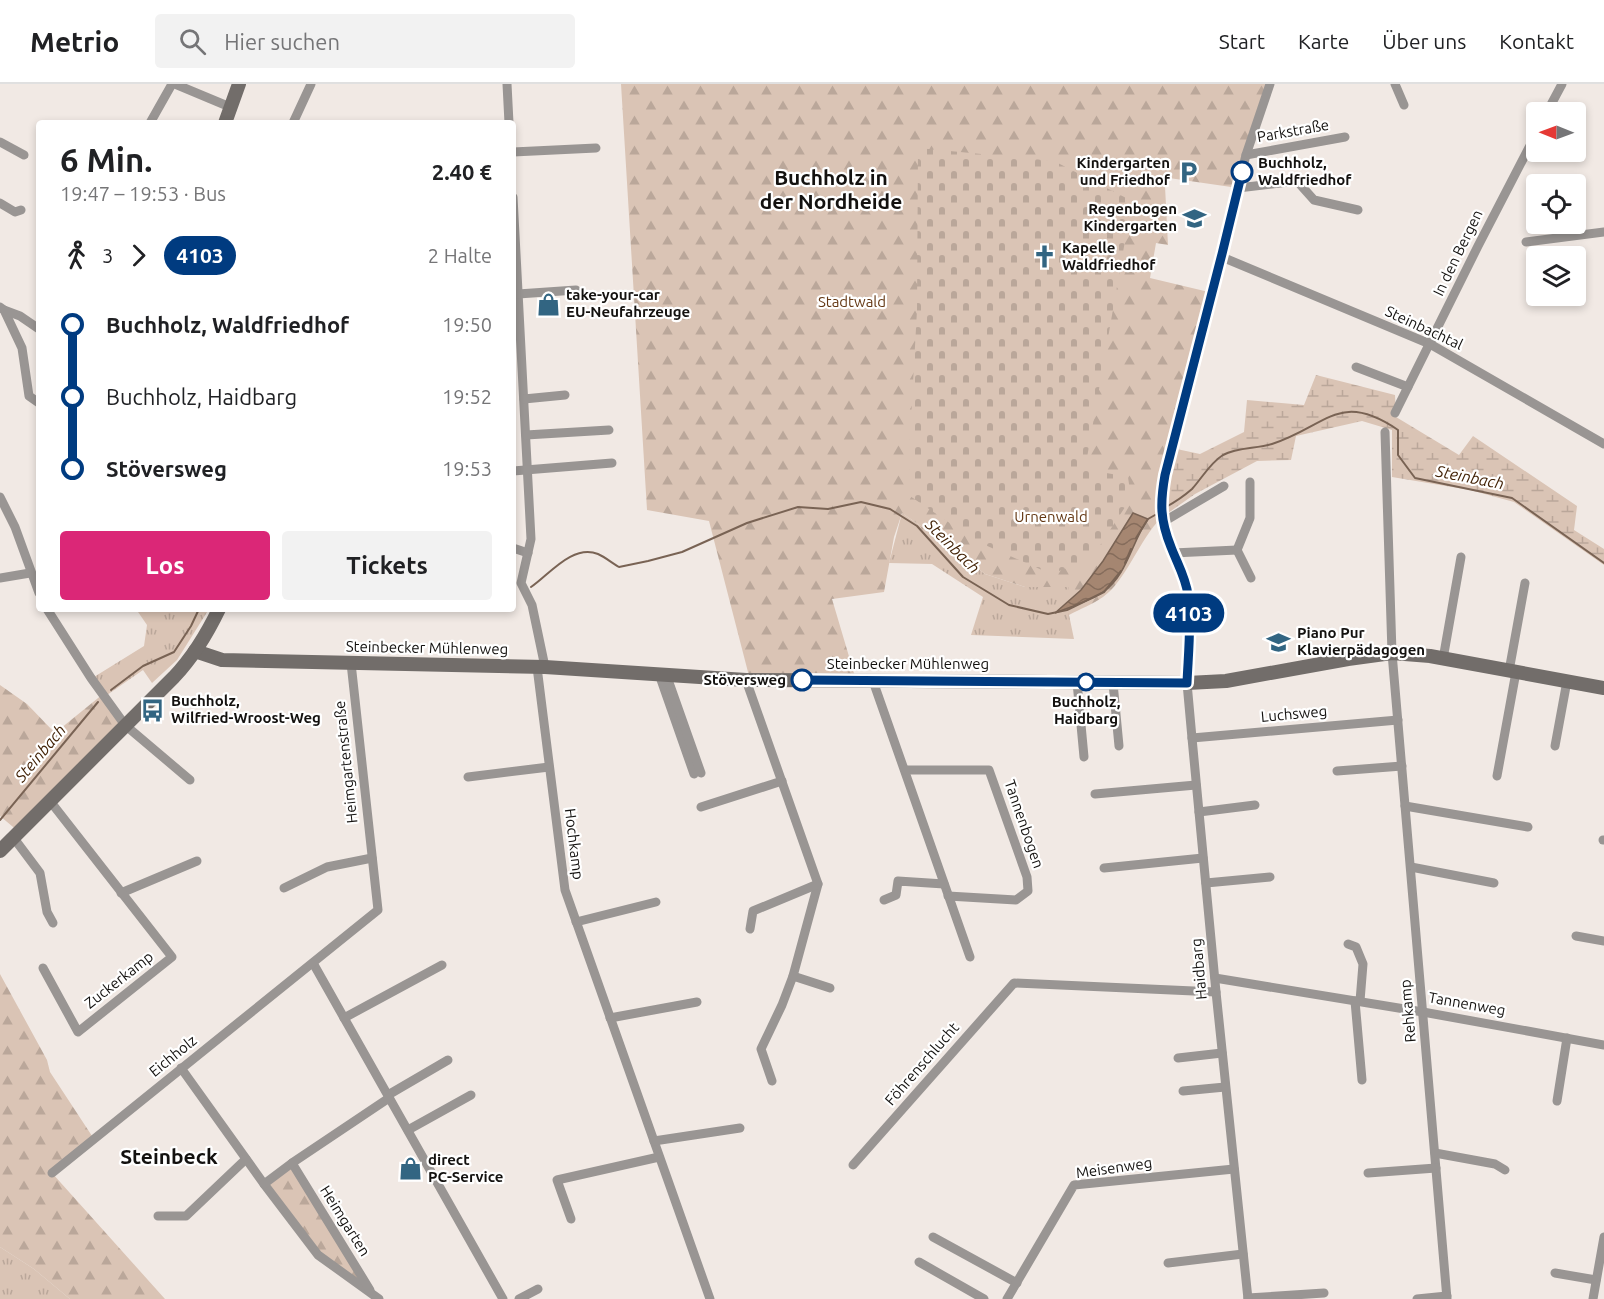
<!DOCTYPE html>
<html lang="de">
<head>
<meta charset="utf-8">
<style>
	body { margin:0; font-family:Ubuntu,sans-serif; background:#f2f2f2; color:#202124; height:100vh; display:flex; flex-direction:column; font-size:22px; white-space:nowrap }
	* { box-sizing:border-box; margin:0 }
	p { font-size:20px; color:#757577 }
	.icon { flex:none; width:33px; height:33px; fill:none; stroke:currentColor; stroke-width:2; stroke-linecap:round; stroke-linejoin:round }
	.map { position:relative; flex:1; overflow:hidden }
	.panel { position:absolute; left:36px; top:36px; width:480px; height:492px; display:flex; flex-direction:column; background:#fff; border-radius:6px; box-shadow:0 3px 9px #0003 }
	.panel>* { flex:none }
	.badge { padding:0 12px; border-radius:20px; font-size:21px; line-height:39px }
	.needle { width:39px; rotate:271deg }
	.controls { position:absolute; left:1526px; top:18px; display:grid; gap:12px }
	.controls a { display:grid; place-items:center; width:60px; height:60px; border-radius:6px; background:#fff; box-shadow:0 3px 9px #0003; font-size:30px }
	.map>.badge { position:absolute; translate:-50% -50%; box-shadow:0 0 0 3px #fff }
	.legs { display:flex; align-items:center; gap:9px; height:66px; padding:0 24px; font-size:20px }
	.legs p { margin-inline-start:auto }
	.overview { display:flex; align-items:center; justify-content:space-between; height:102px; padding:0 24px }
	h1 { font-size:33px; font-weight:700; line-height:45px }
	.cta { display:flex; gap:12px; margin-top:auto; padding:12px 24px }
	.cta a { flex:1; height:69px; border-radius:6px; background:#db2777; color:#fff; font-size:24px; font-weight:700; line-height:69px; text-align:center }
	.cta a+a { background:#f2f2f2; color:#202124 }
	ul { padding:0 24px; list-style:none }
	li { display:flex; align-items:center; gap:21px; height:72px; font-size:22px }
	li i { display:grid; place-items:center; width:9px; height:100%; margin:0 8px; background:currentColor }
	li i::after { content:''; width:15px; height:15px; margin:-8px; border:4px solid; border-radius:50%; background:#fff }
	li p { margin-inline-start:auto }
	li:first-child i { background:linear-gradient(#0000 50%,currentColor 0) }
	li:last-child i { background:linear-gradient(currentColor 50%,#0000 0) }
	header { display:flex; align-items:center; gap:36px; box-sizing:border-box; height:84px; padding:0 30px; background:#fff; border-bottom:2px solid #e0e0e0 }
	header strong { font-size:28px }
	nav { display:flex; gap:33px; margin-inline-start:auto; font-size:21px }
	.search { width:420px; height:54px; background:#f2f2f2; display:flex; align-items:center; gap:15px; box-sizing:border-box; padding:0 21px; border-radius:6px; color:#757577; font-size:22px }
	.map>svg:first-child { display:block }
	.grass { fill:url(#grass-tufts) }
	.forest { fill:url(#forest-firs) }
	.wetland { fill:url(#wetland-marsh) }
	.cemetery { fill:url(#cemetery-stones) }
	.water { fill:url(#water-waves); stroke:#796354; stroke-width:1.5 }
	.lines { fill:none; stroke-linecap:round; stroke-linejoin:round }
	.stream { stroke:#796354; stroke-width:2 }
	.street { stroke:#999593; stroke-width:9 }
	.secondary { stroke:#726d6a; stroke-width:14 }
	.line-1-casing { stroke:#fff; stroke-width:14 }
	.line-1 { stroke:#003b80; stroke-width:9 }
	.stop-1-dot { fill:#fff; stroke:#003b80; stroke-width:3 }
	.labels { text-anchor:middle; stroke-width:4.5; stroke-linejoin:round; paint-order:stroke }
	.street-label { font-size:15px; fill:#13110f; stroke:#fff }
	.poi-label { font-size:15px; font-weight:bold; fill:#13110f; stroke:#fff; text-anchor:start }
	.stop-label { font-size:15px; font-weight:bold; fill:#13110f; stroke:#fff; text-anchor:start }
	.park-label { font-size:15px; fill:#643814; stroke:#fff }
	.water-label { font-size:16px; font-style:italic; fill:#432307; stroke:#fff }
	.district-label { font-size:21px; font-weight:bold; fill:#13110f; stroke:#fff }
</style>
</head>
<body>
<header>
<strong>Metrio</strong>
<div class="search"><svg class="icon" aria-label="search" viewBox="0 0 24 24"><circle cx="10" cy="10" r="6"/><path d="M15 15l6 6"/></svg>Hier suchen</div>
<nav><a>Start</a><a>Karte</a><a>Über uns</a><a>Kontakt</a></nav>
</header>
<div class="map">
<svg width="1604" height="1215" viewBox="0 0 1604 1215">
	<defs>
		<pattern id="grass-tufts" width="24" height="20" patternUnits="userSpaceOnUse" patternTransform="scale(1.5)"><rect width="24" height="20" fill="#dac4b5"/><path d="M3 7l-1-3M5 7V3M7 7l1-3M15 17l-1-3M17 17v-4M19 17l1-3" fill="none" stroke="#baa79a"/></pattern>
		<pattern id="forest-firs" width="22" height="20" patternUnits="userSpaceOnUse" patternTransform="scale(1.5)"><rect width="22" height="20" fill="#dac4b5"/><path d="M5 1l3.5 6h-7zM16 11l3.5 6h-7z" fill="#baa79a"/></pattern>
		<pattern id="wetland-marsh" width="20" height="14" patternUnits="userSpaceOnUse" patternTransform="scale(1.5)"><rect width="20" height="14" fill="#dac4b5"/><path d="M1 5h8M5 5V1M11 12h8M15 12V8" fill="none" stroke="#baa79a"/></pattern>
		<pattern id="cemetery-stones" width="16" height="16" patternUnits="userSpaceOnUse" patternTransform="scale(1.5)"><rect width="16" height="16" fill="#dac4b5"/><path d="M2 7V4a2 2 0 0 1 4 0v3zM10 15v-3a2 2 0 0 1 4 0v3z" fill="#baa79a"/></pattern>
		<pattern id="water-waves" width="16" height="10" patternUnits="userSpaceOnUse" patternTransform="scale(1.5)"><rect width="16" height="10" fill="#a58671"/><path d="M0 5q4-4 8 0t8 0" fill="none" stroke="#856c5b"/></pattern>
	</defs>
	<rect width="100%" height="100%" fill="#f1e9e4"/>
	<g class="grass">
		<polygon points="902,429 951,463 985,490 1025,503 1069,502 1069,531 1074,555 971,551 983,513 932,480 889,479"/>
		<polygon points="136,525 209,525 177,576 152,599 143,586 107,611 94,593 144,562 147,541"/>
		<polygon points="0,1163 34,1185 70,1215 0,1215"/>
	</g>
	<g class="forest">
		<path d="M621,0H1270L1238,104L1169,94L1165,102L1168,161L1156,159L1150,194L1213,209L1161,434C1140,455 1125,498 1103,513C1093,520 1080,525 1069,531V503H1025L985,490L951,463L902,429L894,453L884,508L832,515L856,596L749,592L709,437L647,426Z"/>
		<polygon points="0,601 27,620 55,649 103,610 125,641 19,748 0,732"/>
		<polygon points="0,890 47,976 50,988 94,1055 52,1089 165,1215 70,1215 34,1185 0,1163"/>
		<polygon points="292,1079 373,1210 318,1171 264,1100"/>
	</g>
	<polygon class="wetland" points="1316,291 1395,311 1396,333 1459,371 1473,352 1577,422 1574,446 1604,465 1604,481 1514,418 1470,406 1392,393 1392,346 1362,337 1296,352 1291,376 1257,377 1195,410 1161,434 1172,364 1200,370 1244,348 1247,316 1304,321"/>
	<polygon class="cemetery" points="918,64 1054,77 1132,117 1085,385 1128,393 1131,414 1091,475 1051,490 976,457 910,412 910,353 917,226"/>
	<path class="water" d="M1133,429L1148,435C1132,457 1127,492 1103,508C1091,517 1069,523 1055,529L1081,506L1103,477Z"/>
	<g class="lines">
		<g class="stream">
			<path d="M1166,423C1175,418 1184,412 1192,405C1202,394 1210,379 1223,371C1238,363 1256,365 1272,360C1327,342 1339,306 1398,346V371L1415,394L1512,414L1604,479"/>
			<polyline points="1136,454 1148,435 1155,431"/>
			<polyline points="1125,479 1131,465"/>
			<path d="M531,503C549,491 572,460 598,470C605,473 612,479 619,483L648,477L682,468L747,439L798,423L828,425L861,418L890,425L917,442L963,493L1009,521L1048,530L1067,526L1104,508L1121,487"/>
			<polyline points="513,516 515,515"/>
			<polyline points="111,606 143,582 174,568 191,542 199,525"/>
			<polyline points="0,736 98,618"/>
		</g>
		<g class="street">
			<polyline points="175,0 230,23"/>
			<polyline points="507,0 509,39"/>
			<polyline points="1395,0 1404,21"/>
			<polyline points="1547,28 1562,0"/>
			<polyline points="150,39 172,0"/>
			<polyline points="293,39 311,0"/>
			<polyline points="0,58 24,71"/>
			<polyline points="513,68 596,64"/>
			<polyline points="1246,71 1345,53"/>
			<polyline points="1238,104 1297,97 1314,116 1358,126"/>
			<polyline points="513,113 531,455 521,499 532,521 545,583"/>
			<polyline points="0,119 15,128 21,126"/>
			<polyline points="1526,158 1604,148"/>
			<polyline points="1222,173 1430,260 1604,360"/>
			<polyline points="518,210 576,206"/>
			<polyline points="0,223 4,226 22,264 29,312 39,319"/>
			<polyline points="4,226 20,232 39,245"/>
			<polyline points="1356,283 1408,303"/>
			<polyline points="524,315 565,311"/>
			<polyline points="1395,329 1478,162 1536,50"/>
			<polyline points="1385,348 1392,569 1447,1215"/>
			<polyline points="526,351 609,346"/>
			<polyline points="513,387 612,379"/>
			<polyline points="1250,398 1250,434 1237,466 1251,494"/>
			<polyline points="0,413 15,443 39,509"/>
			<polyline points="1163,438 1224,402"/>
			<polyline points="513,464 528,469"/>
			<polyline points="1173,469 1237,466"/>
			<polyline points="0,494 30,489"/>
			<polyline points="47,525 91,594 125,641 190,696"/>
			<polyline points="1443,575 1461,473"/>
			<polyline points="537,583 565,806 710,1215"/>
			<polyline points="1509,587 1525,499"/>
			<polyline points="659,590 694,690"/>
			<polyline points="666,590 701,689"/>
			<polyline points="746,596 818,800 793,892 782,921 761,965 772,997"/>
			<polyline points="873,597 970,873"/>
			<polyline points="1077,598 1084,673"/>
			<polyline points="1113,599 1119,662"/>
			<polyline points="1192,654 1398,636"/>
			<polyline points="1555,662 1567,597"/>
			<polyline points="905,686 989,686 1027,793 1028,807 1016,816 948,812"/>
			<polyline points="1337,687 1402,682"/>
			<polyline points="1497,692 1516,588"/>
			<polyline points="468,693 549,683"/>
			<polyline points="1095,710 1196,701"/>
			<polyline points="1405,722 1528,743"/>
			<polyline points="701,723 782,697"/>
			<polyline points="1199,728 1255,721"/>
			<polyline points="13,753 40,789 47,828 53,839"/>
			<polyline points="1603,756 1604,756"/>
			<polyline points="1411,783 1494,799"/>
			<polyline points="1104,784 1203,774"/>
			<polyline points="1206,799 1270,793"/>
			<polyline points="284,804 327,783 372,774"/>
			<polyline points="121,809 197,777"/>
			<polyline points="884,816 896,811 898,797 944,800"/>
			<polyline points="576,838 656,818"/>
			<polyline points="750,845 753,827 818,800"/>
			<polyline points="1576,852 1604,857"/>
			<polyline points="1348,860 1356,863 1363,880 1360,917"/>
			<polyline points="313,879 503,1215"/>
			<polyline points="43,884 78,948 172,873 50,717"/>
			<polyline points="793,892 830,904"/>
			<polyline points="1215,894 1423,928 1604,961"/>
			<polyline points="1355,917 1362,996"/>
			<polyline points="344,934 442,881"/>
			<polyline points="610,934 697,918"/>
			<polyline points="1178,974 1222,969"/>
			<polyline points="181,984 264,1100 318,1171 379,1215"/>
			<polyline points="1183,1007 1225,1003"/>
			<polyline points="388,1011 448,976"/>
			<polyline points="1557,1017 1567,954"/>
			<polyline points="408,1046 471,1011"/>
			<polyline points="654,1057 740,1044"/>
			<polyline points="1435,1069 1495,1080 1505,1086"/>
			<polyline points="292,1079 370,1206"/>
			<polyline points="853,1081 1014,899 1216,908"/>
			<polyline points="52,1089 378,826 351,579"/>
			<polyline points="1368,1089 1436,1084"/>
			<polyline points="264,1100 292,1079 389,1014"/>
			<polyline points="158,1132 186,1132 246,1075"/>
			<polyline points="571,1135 557,1096 659,1073"/>
			<polyline points="933,1153 1017,1199"/>
			<polyline points="919,1178 984,1215"/>
			<polyline points="1168,1179 1243,1170"/>
			<polyline points="1555,1189 1596,1196"/>
			<polyline points="1248,1214 1324,1209"/>
			<polyline points="519,1215 538,1205"/>
			<polyline points="1007,1215 1074,1101 1234,1085"/>
			<polyline points="1248,1215 1216,908 1192,654 1187,599 1189,513 1186,498 1171,463 1161,434 1160,417 1246,71 1270,0"/>
			<polyline points="1417,1215 1447,1212"/>
			<polyline points="1593,1215 1604,1153"/>
		</g>
		<g class="secondary">
			<polyline points="225,39 239,0"/>
			<polyline points="195,567 222,576 545,583 746,596 1187,599 1226,597 1348,575 1392,569 1430,572 1604,604"/>
			<path d="M0,767L174,593C193,573 207,550 219,525"/>
		</g>
	</g>
	<g class="lines">
		<defs>
			<path id="line-1" d="M802,596L1187,599C1188,573 1192,536 1188,511C1186,494 1177,479 1171,463C1160,436 1160,419 1165,391L1222,170L1242,88"/>
		</defs>
		<use href="#line-1" class="line-1-casing"/>
		<use href="#line-1" class="line-1"/>
	</g>
	<defs>
		<symbol id="parking-bare" viewBox="-9 -9 18 18"><path d="M-3.5-5.5H1a3.5 3.5 0 0 1 0 7H-1V5.5H-3.5ZM-1-3.4V-.6H.8a1.4 1.4 0 0 0 0-2.8Z" fill="#326582" stroke="#fff" stroke-width="2.5" paint-order="stroke"/></symbol>
		<symbol id="school-bare" viewBox="-9 -9 18 18"><path d="M0-5L7-2L0 1L-7-2ZM-4 1L0 2.5L4 1V4Q0 6-4 4Z" fill="#326582" stroke="#fff" stroke-width="2.5" paint-order="stroke"/></symbol>
		<symbol id="church-bare" viewBox="-9 -9 18 18"><path d="M-1.2-6h2.4v3.5h3.3v2.4h-3.3V6h-2.4V-.1h-3.3v-2.4h3.3Z" fill="#326582" stroke="#fff" stroke-width="2.5" paint-order="stroke"/></symbol>
		<symbol id="shop-bare" viewBox="-9 -9 18 18"><path d="M-5-2.5h2.3a2.7 3.5 0 0 1 5.4 0H5L5.5 6h-11ZM-1.5-2.5h3a1.5 2.3 0 0 0-3 0Z" fill="#326582" stroke="#fff" stroke-width="2.5" paint-order="stroke"/></symbol>
		<symbol id="bus-bare" viewBox="-9 -9 18 18"><path d="M-5-6H5V4H4V6H2V4H-2V6H-4V4H-5ZM-3.5-4V0h7V-4ZM-3.5 1.2v1.5H-2V1.2ZM2 1.2v1.5H3.5V1.2Z" fill="#326582" stroke="#fff" stroke-width="2.5" paint-order="stroke"/></symbol>
	</defs>
	<g fill-rule="evenodd">
		<use href="#parking-bare" x="1172" y="72" width="33" height="33"/>
		<use href="#school-bare" x="1178" y="118" width="33" height="33"/>
		<use href="#church-bare" x="1028" y="156" width="33" height="33"/>
		<use href="#shop-bare" x="532" y="204" width="33" height="33"/>
		<use href="#school-bare" x="1262" y="542" width="33" height="33"/>
		<use href="#bus-bare" x="136" y="610" width="33" height="33"/>
		<use href="#shop-bare" x="394" y="1068" width="33" height="33"/>
	</g>
	<g class="stop-1-dot">
		<circle cx="1242" cy="88" r="10"/>
		<circle cx="802" cy="596" r="10"/>
		<circle cx="1086" cy="598" r="8"/>
	</g>
	<g class="labels">
		<g class="street-label">
			<text transform="translate(1293 47) rotate(-10)" y="5">Parkstraße</text>
			<text transform="translate(1458 169) rotate(-64)" y="5">In den Bergen</text>
			<text transform="translate(1424 244) rotate(25)" y="5">Steinbachtal</text>
			<text transform="translate(427 564) rotate(1)" y="5">Steinbecker Mühlenweg</text>
			<text x="908" y="585">Steinbecker Mühlenweg</text>
			<text transform="translate(1294 630) rotate(-5)" y="5">Luchsweg</text>
			<text transform="translate(346 678) rotate(-96)" y="5">Heimgartenstraße</text>
			<text transform="translate(1024 740) rotate(71)" y="5">Tannenbogen</text>
			<text transform="translate(574 760) rotate(83)" y="5">Hochkamp</text>
			<text transform="translate(1199 885) rotate(-95)" y="5">Haidbarg</text>
			<text transform="translate(119 896) rotate(-38)" y="5">Zuckerkamp</text>
			<text transform="translate(1467 920) rotate(10)" y="5">Tannenweg</text>
			<text transform="translate(1408 927) rotate(-95)" y="5">Rehkamp</text>
			<text transform="translate(173 972) rotate(-39)" y="5">Eichholz</text>
			<text transform="translate(922 980) rotate(-49)" y="5">Föhrenschlucht</text>
			<text transform="translate(1114 1084) rotate(-8)" y="5">Meisenweg</text>
			<text transform="translate(345 1137) rotate(58)" y="5">Heimgarten</text>
		</g>
		<g class="poi-label">
			<text x="1170" y="84" text-anchor="end">Kindergarten<tspan x="1170" dy="17">und Friedhof</tspan></text>
			<text x="1177" y="130" text-anchor="end">Regenbogen<tspan x="1177" dy="17">Kindergarten</tspan></text>
			<text x="1062" y="169">Kapelle<tspan x="1062" dy="17">Waldfriedhof</tspan></text>
			<text x="566" y="216">take-your-car<tspan x="566" dy="17">EU-Neufahrzeuge</tspan></text>
			<text x="1297" y="554">Piano Pur<tspan x="1297" dy="17">Klavierpädagogen</tspan></text>
			<text x="171" y="622">Buchholz,<tspan x="171" dy="17">Wilfried-Wroost-Weg</tspan></text>
			<text x="428" y="1081">direct<tspan x="428" dy="17">PC-Service</tspan></text>
		</g>
		<g class="stop-label">
			<text x="1258" y="84">Buchholz,<tspan x="1258" dy="17">Waldfriedhof</tspan></text>
			<text x="786" y="601" text-anchor="end">Stöversweg</text>
			<text x="1086" y="623" text-anchor="middle">Buchholz,<tspan x="1086" dy="17">Haidbarg</tspan></text>
		</g>
		<g class="park-label">
			<text x="852" y="223">Stadtwald</text>
			<text x="1051" y="438">Urnenwald</text>
		</g>
		<g class="water-label">
			<text transform="translate(1470 393) rotate(11)" y="6">Steinbach</text>
			<text transform="translate(953 462) rotate(45)" y="6">Steinbach</text>
			<text transform="translate(40 669) rotate(-50)" y="6">Steinbach</text>
		</g>
		<g class="district-label">
			<text x="831" y="101">Buchholz in<tspan x="831" dy="24">der Nordheide</tspan></text>
			<text x="169" y="1080">Steinbeck</text>
		</g>
	</g>
</svg>
<div class="controls">
<a><svg class="needle" viewBox="-14 -14 28 28"><path d="M0-13l5 13h-10z" fill="#e53935"/><path d="M0 13l5-13h-10z" fill="#757577"/></svg></a>
<a><svg class="icon" aria-label="locate" viewBox="0 0 24 24"><circle cx="12" cy="12" r="6"/><path d="M12 2v4M12 18v4M2 12h4M18 12h4"/></svg></a>
<a><svg class="icon" aria-label="layers" viewBox="0 0 24 24"><path d="M12 4l9 5-9 5-9-5zM3 14l9 5 9-5"/></svg></a>
</div>
<b class="badge" style="left:1189px;top:529px;background:#003b80;color:#fff">4103</b>
<section class="panel">
<div class="overview"><div><h1>6 Min.</h1><p>19:47 – 19:53 · Bus</p></div><b>2.40 €</b></div>
<div class="legs"><svg class="icon" aria-label="walk" viewBox="0 0 24 24"><circle cx="13" cy="4" r="2"/><path d="M13 8l-2 6 4 7M11 14l-3 7M7 12l3-4h3l4 4"/></svg>3<svg class="icon" aria-label="forward" viewBox="0 0 24 24"><path d="M9 5l7 7-7 7"/></svg><b class="badge" style="background:#003b80;color:#fff">4103</b><p>2 Halte</p></div>
<ul>
<li><i style="color:#003b80"></i><b>Buchholz, Waldfriedhof</b><p>19:50</p></li>
<li><i style="color:#003b80"></i><span>Buchholz, Haidbarg</span><p>19:52</p></li>
<li><i style="color:#003b80"></i><b>Stöversweg</b><p>19:53</p></li>
</ul>
<div class="cta"><a>Los</a><a>Tickets</a></div>
</section>
</div>
</body>
</html>
